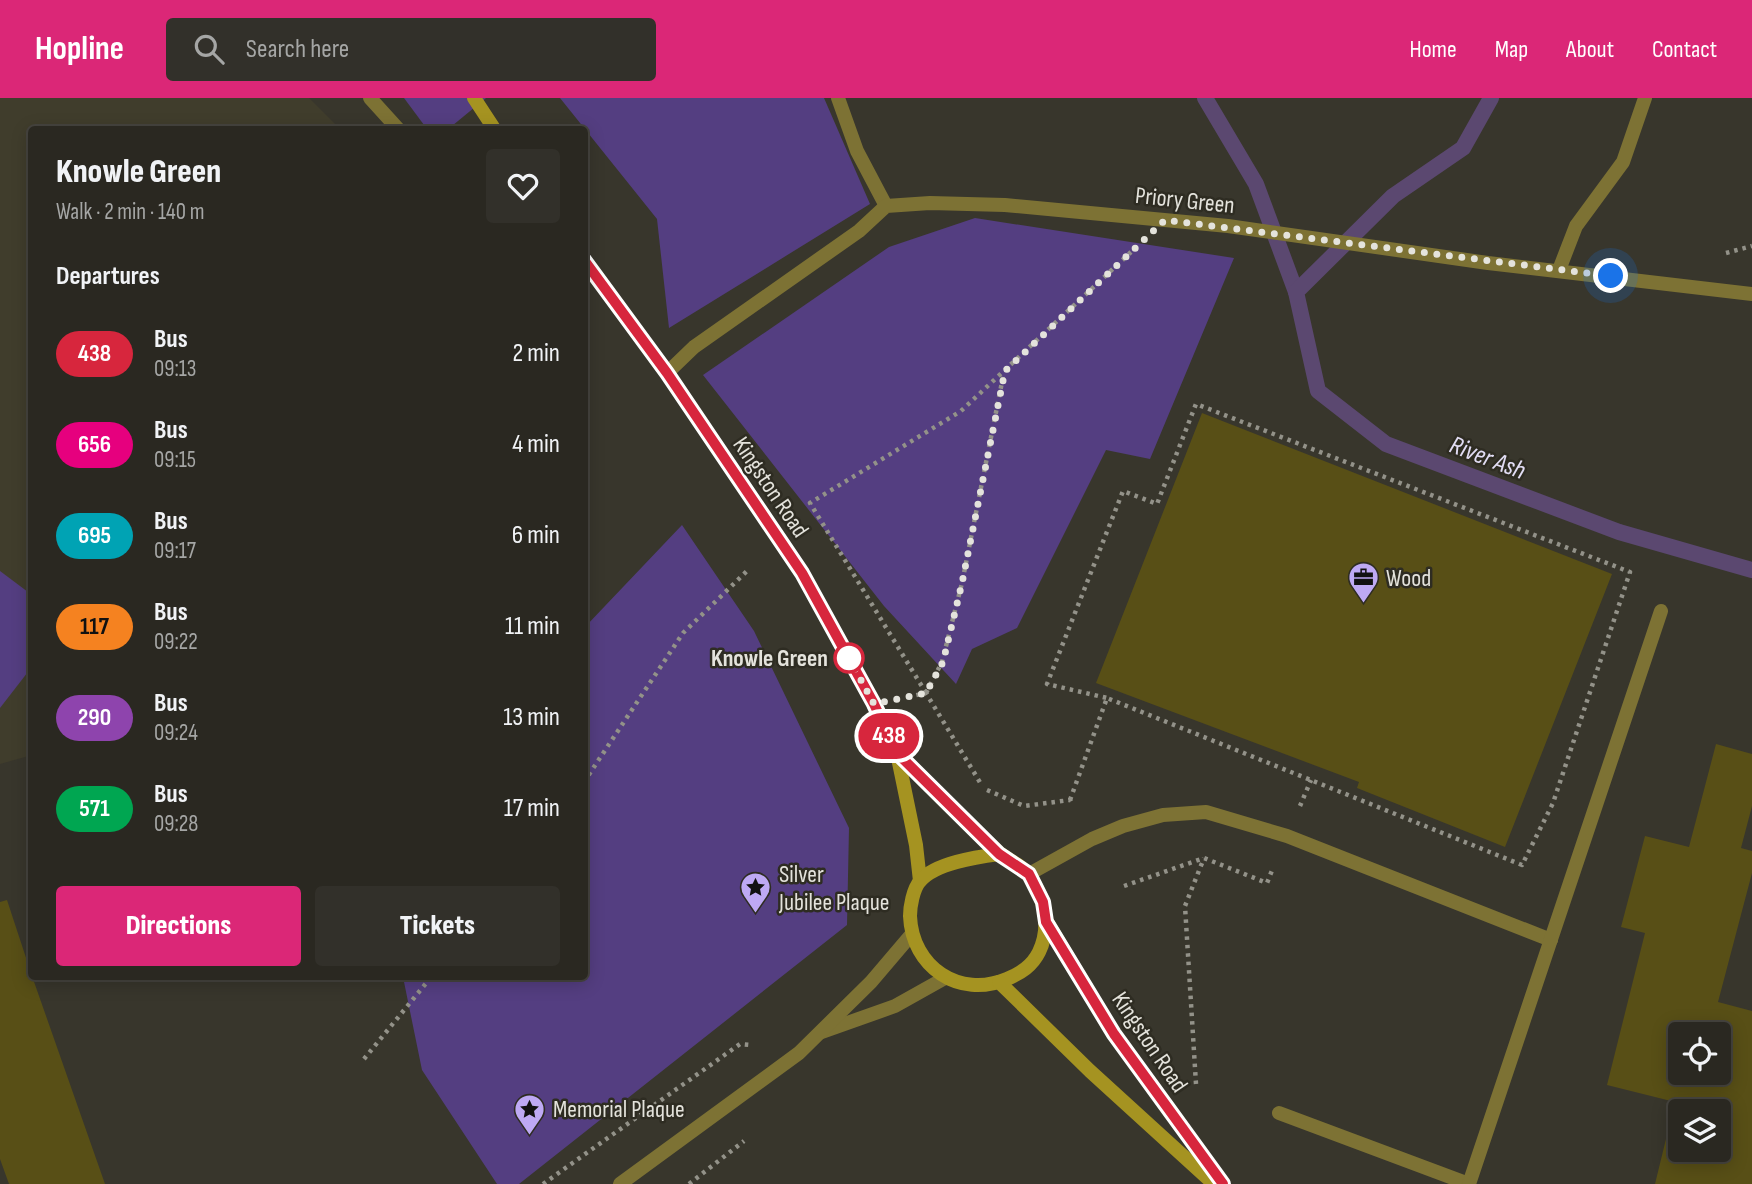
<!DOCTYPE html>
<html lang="en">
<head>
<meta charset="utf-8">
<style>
	body { margin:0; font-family:"Sofia Sans Condensed",sans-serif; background:#32302a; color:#f1f3f6; height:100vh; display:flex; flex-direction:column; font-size:26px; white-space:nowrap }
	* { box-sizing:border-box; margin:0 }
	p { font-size:23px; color:#a5a6a5 }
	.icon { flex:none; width:38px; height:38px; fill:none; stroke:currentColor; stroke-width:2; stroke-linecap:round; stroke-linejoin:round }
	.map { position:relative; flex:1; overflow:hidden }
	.panel { position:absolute; left:28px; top:28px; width:560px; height:854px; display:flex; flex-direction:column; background:#2a2821; border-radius:7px; box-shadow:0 4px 18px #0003,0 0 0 2px #46443f }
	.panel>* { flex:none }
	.badge { padding:0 14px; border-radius:23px; font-size:24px; line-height:46px }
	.tools { position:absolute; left:1668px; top:924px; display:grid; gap:14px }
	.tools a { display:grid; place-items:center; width:63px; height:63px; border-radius:7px; background:#2a2821; box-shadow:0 4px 18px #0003,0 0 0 2px #46443f; font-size:35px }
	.you { position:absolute; width:35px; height:35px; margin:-18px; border:5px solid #fff; border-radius:50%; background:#1a73e8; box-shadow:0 0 0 10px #1a73e833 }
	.map>.badge { position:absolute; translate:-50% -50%; box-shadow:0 0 0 4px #fff }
	h2 { padding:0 28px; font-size:26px; line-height:63px }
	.round { display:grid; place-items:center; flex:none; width:74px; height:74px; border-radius:7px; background:#32302a }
	.summary { display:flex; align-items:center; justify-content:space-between; height:119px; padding:0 28px }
	h1 { font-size:33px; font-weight:800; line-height:52px }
	.action { display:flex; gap:14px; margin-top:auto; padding:14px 28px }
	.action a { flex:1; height:80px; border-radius:7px; background:#db2777; color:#fff; font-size:28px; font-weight:800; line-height:80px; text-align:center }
	.action a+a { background:#32302a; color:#f1f3f6 }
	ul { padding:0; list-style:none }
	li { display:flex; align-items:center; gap:21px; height:91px; padding:0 28px }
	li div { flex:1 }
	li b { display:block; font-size:26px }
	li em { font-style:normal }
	li .badge { min-width:77px; font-weight:700; text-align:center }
	header { display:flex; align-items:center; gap:42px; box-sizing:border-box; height:98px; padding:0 35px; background:#db2777; color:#fff }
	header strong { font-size:33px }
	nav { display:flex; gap:38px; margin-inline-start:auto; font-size:24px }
	.search { width:490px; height:63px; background:#32302a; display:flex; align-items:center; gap:18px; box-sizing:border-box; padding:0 24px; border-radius:7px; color:#a5a6a5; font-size:26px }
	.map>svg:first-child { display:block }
	.built { fill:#403d2c }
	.green { fill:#543e81 }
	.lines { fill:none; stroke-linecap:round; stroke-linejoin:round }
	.stream { stroke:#5b4870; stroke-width:16 }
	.building { fill:#584f16; fill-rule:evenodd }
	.path { stroke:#939289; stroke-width:4.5; stroke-dasharray:3.5 5; stroke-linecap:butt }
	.lane { stroke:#7d7234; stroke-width:14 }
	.street { stroke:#7d7234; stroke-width:14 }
	.secondary { stroke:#a59321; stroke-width:14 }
	.line-casing { stroke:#fff; stroke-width:16 }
	.line { stroke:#d7263d; stroke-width:10 }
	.walk { stroke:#e4e3dc; stroke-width:7; stroke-dasharray:0 12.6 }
	.stop-dot { fill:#fff; stroke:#d7263d; stroke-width:3.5 }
	.labels { text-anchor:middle; stroke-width:5; stroke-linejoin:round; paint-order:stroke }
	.street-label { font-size:24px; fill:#e4e3dc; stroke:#2e2c22 }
	.poi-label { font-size:24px; fill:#e4e3dc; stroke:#2e2c22; text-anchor:start }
	.stop-label { font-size:24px; font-weight:bold; fill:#e4e3dc; stroke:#2e2c22; text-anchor:end }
	.water-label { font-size:26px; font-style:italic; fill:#e2ddf4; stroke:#2e2c22 }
</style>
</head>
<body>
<header>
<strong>Hopline</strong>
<div class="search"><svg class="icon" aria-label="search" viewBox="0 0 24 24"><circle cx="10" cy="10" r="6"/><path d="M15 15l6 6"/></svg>Search here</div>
<nav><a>Home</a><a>Map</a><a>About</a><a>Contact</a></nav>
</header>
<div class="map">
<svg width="1752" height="1086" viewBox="0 0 1752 1086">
	<rect width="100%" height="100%" fill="#38362c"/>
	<polygon class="built" points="0,0 309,0 340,31 32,32 32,657 0,666"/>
	<g class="green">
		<polygon points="404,0 486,0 447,32 427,31"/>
		<polygon points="560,0 824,0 870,106 669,230 657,121"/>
		<polygon points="975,120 1234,160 1150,361 1106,352 1017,530 972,551 956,586 884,508 703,277 889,149"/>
		<polygon points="682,427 754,533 849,730 847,827 519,1086 497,1086 422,972 403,879 584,878 585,529"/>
		<polygon points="0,473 32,497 31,570 0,610"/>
	</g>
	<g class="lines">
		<g class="stream">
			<polyline points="1205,0 1256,86 1296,194"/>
			<polyline points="1491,0 1463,50 1393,98 1296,194 1318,293 1386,346 1619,434 1752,472"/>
		</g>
	</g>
	<g class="building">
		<polygon points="1202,315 1612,476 1505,749 1357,690 1359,684 1096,585"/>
		<path d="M1716,646L1752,656V708L1741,750L1752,753V775L1718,904L1752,913V1086H1655L1675,1004L1607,987L1645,835L1621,829L1645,738L1689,749ZM1680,936H1718V975H1680ZM1680,1013H1718V1052H1680Z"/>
		<polygon points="7,802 32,878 105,1086 9,1086 0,1061 0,804"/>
	</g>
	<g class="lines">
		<g class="path">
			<polyline points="1726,155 1752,148"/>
			<polyline points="926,595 810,405 961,313 1131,154"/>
			<polyline points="926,595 942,564 962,485 1004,274"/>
			<polyline points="908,599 926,595 981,686"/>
			<polyline points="584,684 683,535 747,473"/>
			<polyline points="987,692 1024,708 1070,702 1073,708"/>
			<polyline points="1070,702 1107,600 1522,767 1553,705 1630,474 1196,306 1157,406 1123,393 1047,586 1107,600"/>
			<polyline points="1300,708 1311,682"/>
			<polyline points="1124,788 1204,760 1267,785 1273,770"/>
			<polyline points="364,961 432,878"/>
			<polyline points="1196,986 1185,808 1204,760"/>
			<polyline points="543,1086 740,946 750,947"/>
			<polyline points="689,1086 744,1043"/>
		</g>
		<g class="lane">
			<polyline points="1559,172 1576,128 1623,64 1645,0"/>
			<polyline points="1029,776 1092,741 1123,728 1163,717 1206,714 1287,738 1551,842"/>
			<polyline points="1279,1015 1469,1086"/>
			<polyline points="1469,1086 1661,513"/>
		</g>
		<g class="street">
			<polyline points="370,0 399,32"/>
			<polyline points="838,0 857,53 886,108"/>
			<polyline points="667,275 694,249 859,133 886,108 930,105 1005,107 1228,128 1488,165 1752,196"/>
			<polyline points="822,934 895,908 945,880"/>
			<polyline points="620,1086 799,955 871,884 911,837"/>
		</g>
		<g class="secondary">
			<polyline points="474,0 495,32"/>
			<polyline points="584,163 667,275 802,475 874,606 897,655 916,747 920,783"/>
			<path d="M898,656C930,689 963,722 997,753C1007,762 1023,767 1030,779C1045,801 1051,829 1039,854C1032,868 1021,875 1007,881C959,901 912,869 910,818C910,809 913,791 920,783C935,765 977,759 999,756"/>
			<polyline points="1047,824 1114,936 1223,1086"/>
			<polyline points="999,884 1090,973 1214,1086"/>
		</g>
	</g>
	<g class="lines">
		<defs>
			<polyline id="line" points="584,162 667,275 802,475 874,606 897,655 999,756 1029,776 1043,804 1046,824 1114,936 1223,1086"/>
		</defs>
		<use href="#line" class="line-casing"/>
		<use href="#line" class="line"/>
		<polyline class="walk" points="849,560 874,606 926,595 943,564 962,485 1005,273 1165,122 1611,178"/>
	</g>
	<defs>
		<symbol id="office-pin" viewBox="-11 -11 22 30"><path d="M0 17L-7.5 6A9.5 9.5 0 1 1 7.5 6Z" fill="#bea9f4" stroke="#2e2c22"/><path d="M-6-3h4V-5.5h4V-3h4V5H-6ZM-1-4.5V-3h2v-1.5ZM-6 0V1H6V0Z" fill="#111"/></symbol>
		<symbol id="sight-pin" viewBox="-11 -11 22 30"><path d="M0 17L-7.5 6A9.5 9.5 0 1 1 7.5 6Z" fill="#bea9f4" stroke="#2e2c22"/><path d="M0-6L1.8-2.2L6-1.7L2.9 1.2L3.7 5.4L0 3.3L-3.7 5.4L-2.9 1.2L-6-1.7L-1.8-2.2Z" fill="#111"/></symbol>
	</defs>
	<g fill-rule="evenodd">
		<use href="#office-pin" x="1346" y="462" width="35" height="47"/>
		<use href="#sight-pin" x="738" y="772" width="35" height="47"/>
		<use href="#sight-pin" x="512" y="994" width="35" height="47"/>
	</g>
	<circle class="stop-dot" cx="849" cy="560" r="14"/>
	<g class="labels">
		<g class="street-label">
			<text transform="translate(1185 102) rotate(6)" y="8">Priory Green</text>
			<text transform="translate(771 389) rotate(56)" y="8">Kingston Road</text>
			<text transform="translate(1150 944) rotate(56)" y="8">Kingston Road</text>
		</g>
		<g class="poi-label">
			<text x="1386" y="488">Wood</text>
			<text x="779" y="784">Silver<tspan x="779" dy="28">Jubilee Plaque</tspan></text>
			<text x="553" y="1019">Memorial Plaque</text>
		</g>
		<g class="stop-label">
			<text x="828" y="568">Knowle Green</text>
		</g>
		<g class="water-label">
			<text transform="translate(1488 359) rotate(21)" y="9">River Ash</text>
		</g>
	</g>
</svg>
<div class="tools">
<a><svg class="icon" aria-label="locate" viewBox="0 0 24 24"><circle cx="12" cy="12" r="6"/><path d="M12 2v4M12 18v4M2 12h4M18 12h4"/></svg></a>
<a><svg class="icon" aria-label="layers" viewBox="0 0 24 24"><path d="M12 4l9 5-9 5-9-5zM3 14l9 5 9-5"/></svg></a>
</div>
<div class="you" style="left:1611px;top:178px"></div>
<b class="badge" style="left:889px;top:638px;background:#d7263d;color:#fff">438</b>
<section class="panel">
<div class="summary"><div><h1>Knowle Green</h1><p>Walk · 2 min · 140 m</p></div><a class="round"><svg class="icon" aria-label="heart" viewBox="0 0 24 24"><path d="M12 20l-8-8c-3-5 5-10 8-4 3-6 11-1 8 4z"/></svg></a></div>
<h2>Departures</h2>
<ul>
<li><span class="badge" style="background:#d7263d;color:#fff">438</span><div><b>Bus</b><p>09:13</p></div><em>2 min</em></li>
<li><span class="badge" style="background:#e6007e;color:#fff">656</span><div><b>Bus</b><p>09:15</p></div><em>4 min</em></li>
<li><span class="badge" style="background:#00a3b4;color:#fff">695</span><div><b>Bus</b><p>09:17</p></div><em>6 min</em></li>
<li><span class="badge" style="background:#f58220;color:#111">117</span><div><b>Bus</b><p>09:22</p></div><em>11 min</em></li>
<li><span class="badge" style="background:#8e44ad;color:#fff">290</span><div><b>Bus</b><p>09:24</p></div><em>13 min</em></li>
<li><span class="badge" style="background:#00a651;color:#fff">571</span><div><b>Bus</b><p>09:28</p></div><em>17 min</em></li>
</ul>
<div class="action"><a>Directions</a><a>Tickets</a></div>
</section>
</div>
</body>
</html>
